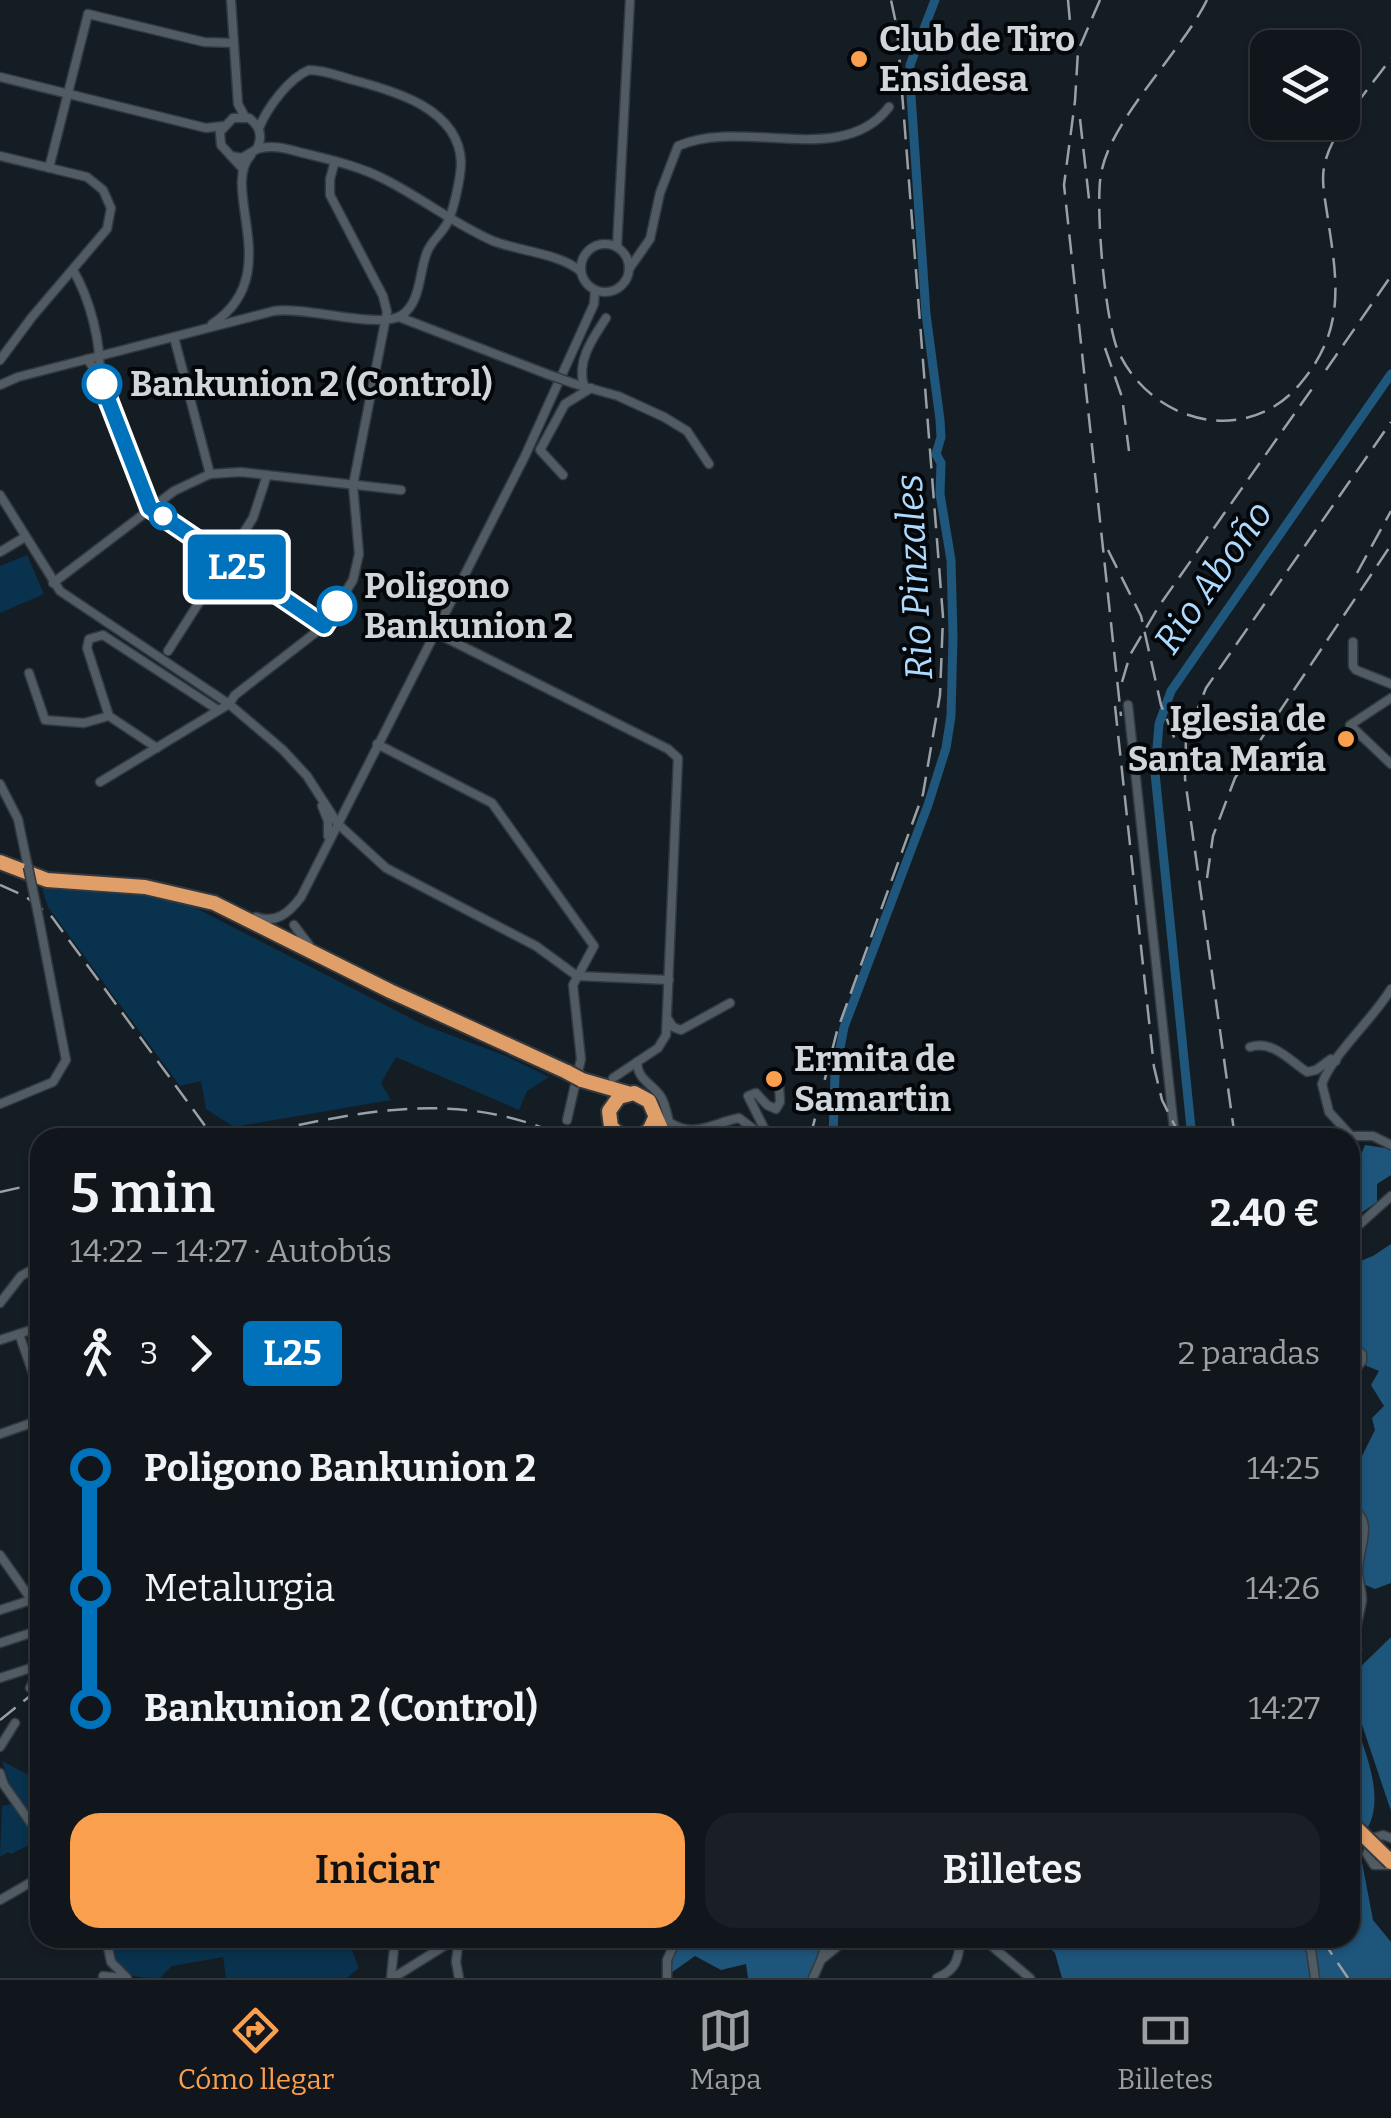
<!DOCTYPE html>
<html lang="es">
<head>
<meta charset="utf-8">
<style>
	body { margin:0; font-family:Bitter,serif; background:#191f24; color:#f1f3f6; height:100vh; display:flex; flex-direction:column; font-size:38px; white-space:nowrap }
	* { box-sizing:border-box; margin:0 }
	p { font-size:32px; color:#9c9fa3 }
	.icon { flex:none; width:55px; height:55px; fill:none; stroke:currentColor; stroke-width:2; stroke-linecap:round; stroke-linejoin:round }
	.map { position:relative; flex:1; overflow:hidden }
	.panel { position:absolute; left:30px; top:1128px; width:1330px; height:820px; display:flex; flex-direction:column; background:#10161b; border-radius:30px; box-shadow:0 2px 8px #0004,0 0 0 2px #30353a }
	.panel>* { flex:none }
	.badge { padding:0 20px; border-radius:8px; font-size:35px; line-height:65px }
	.fabs { position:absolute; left:1250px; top:30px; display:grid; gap:20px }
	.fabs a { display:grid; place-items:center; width:110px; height:110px; border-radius:20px; background:#10161b; box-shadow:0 2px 8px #0004,0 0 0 2px #30353a; font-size:50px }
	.map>.badge { position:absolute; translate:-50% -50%; box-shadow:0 0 0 5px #fff }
	.legs { display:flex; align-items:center; gap:15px; height:110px; padding:0 40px; font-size:32px }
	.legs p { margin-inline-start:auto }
	.summary { display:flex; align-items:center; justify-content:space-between; height:170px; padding:0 40px }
	h1 { font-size:55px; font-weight:600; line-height:75px }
	.button { display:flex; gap:20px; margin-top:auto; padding:20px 40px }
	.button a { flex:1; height:115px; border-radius:30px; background:#fa9f4e; color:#111; font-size:40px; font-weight:600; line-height:115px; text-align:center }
	.button a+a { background:#191f24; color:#f1f3f6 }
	ul { padding:0 40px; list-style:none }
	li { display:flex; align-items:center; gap:35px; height:120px; font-size:38px }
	li i { display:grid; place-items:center; width:15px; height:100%; margin:0 12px; background:currentColor }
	li i::after { content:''; width:25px; height:25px; margin:-12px; border:8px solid; border-radius:50%; background:#10161b }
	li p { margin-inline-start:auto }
	li:first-child i { background:linear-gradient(#0000 50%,currentColor 0) }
	li:last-child i { background:linear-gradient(currentColor 50%,#0000 0) }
	.menu { display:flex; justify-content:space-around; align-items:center; height:140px; border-top:2px solid #30353a; background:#10161b; font-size:28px; color:#9c9fa3 }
	.menu a { display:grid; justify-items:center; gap:5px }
	.menu .selected { color:#fa9f4e }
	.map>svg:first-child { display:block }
	.green { fill:#08324d }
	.forest { fill:#1e557b }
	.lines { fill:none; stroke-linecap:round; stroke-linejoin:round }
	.river { stroke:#1f567c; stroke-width:9 }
	.minor-casing { stroke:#33393e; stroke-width:11 }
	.highway-casing { stroke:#33393e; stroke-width:18 }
	.minor { stroke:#515b63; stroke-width:8 }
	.highway { stroke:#e09f69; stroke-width:14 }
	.rail { stroke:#9aa1a6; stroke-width:2.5; stroke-dasharray:20 10; stroke-linecap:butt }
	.minor-bridge-casing { stroke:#33393e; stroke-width:11; stroke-linecap:butt }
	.highway-bridge-casing { stroke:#33393e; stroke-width:18; stroke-linecap:butt }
	.minor-bridge { stroke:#515b63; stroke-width:8 }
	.highway-bridge { stroke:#e09f69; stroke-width:14 }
	.line-1-casing { stroke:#fff; stroke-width:22 }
	.line-1 { stroke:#0072bc; stroke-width:15 }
	.poi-dot { fill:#fa9f4e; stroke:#04070a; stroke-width:4 }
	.stop-1-dot { fill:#fff; stroke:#0072bc; stroke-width:5 }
	.labels { text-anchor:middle; stroke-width:8; stroke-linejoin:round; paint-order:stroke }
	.poi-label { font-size:35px; font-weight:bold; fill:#d0d6db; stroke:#04070a; text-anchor:start }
	.stop-label { font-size:35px; font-weight:bold; fill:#d0d6db; stroke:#04070a; text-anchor:start }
	.water-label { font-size:38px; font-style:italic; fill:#addafe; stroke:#04070a }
</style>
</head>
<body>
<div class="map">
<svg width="1391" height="1978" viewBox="0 0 1391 1978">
	<rect width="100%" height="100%" fill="#151d24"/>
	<g class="green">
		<polygon points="27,555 44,594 0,613 0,566"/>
		<polygon points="57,888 148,895 182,901 424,1025 506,1056 549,1077 527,1091 519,1110 396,1057 381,1083 391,1100 234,1127 206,1109 201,1081 180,1086 48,907 42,889"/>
		<polygon points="2,1761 40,1781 40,1805 30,1813 11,1787"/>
		<polygon points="12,1804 37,1839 33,1838 27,1846 11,1854 8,1852 0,1857 2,1806"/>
		<path d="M109,1938H347L359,1968L347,1978H226L223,1957L172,1966L160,1978C123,1978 118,1974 109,1938Z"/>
	</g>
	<g class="forest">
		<polygon points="1365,1145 1391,1149 1391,1175 1377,1184 1377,1202 1361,1213 1350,1227 1350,1182"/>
		<polygon points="1391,1244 1391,1583 1375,1589 1363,1584 1351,1596 1350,1550 1358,1513 1350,1514 1350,1493 1360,1477 1354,1472 1375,1430 1372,1418 1384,1406 1371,1385 1379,1371 1350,1359 1350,1265 1373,1256"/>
		<polygon points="1391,1637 1391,1811 1350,1689 1350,1677"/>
		<path d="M1350,1710C1362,1743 1386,1794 1368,1827L1350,1815Z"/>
		<polygon points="1350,1842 1361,1857 1373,1920 1391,1942 1391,1978 1062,1978 1055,1953 1039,1938 1350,1938"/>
		<polygon points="681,1938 829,1938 813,1978 748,1978 746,1964 721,1970 695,1956 671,1973 673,1957"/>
	</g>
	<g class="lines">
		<g class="river">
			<polyline points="833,1138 835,1075 844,1027 928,805 946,748 951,716 953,636 951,560 940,494 941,463 936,454 941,437 940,420 926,314 910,81 910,65 935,0"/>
			<polyline points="1192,1138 1155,773 1159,724 1171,691 1391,374"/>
		</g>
		<defs>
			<g id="minor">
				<polyline points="231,0 238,104 245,117"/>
				<polyline points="88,14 204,42 233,43"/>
				<polyline points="0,77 206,128 223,126"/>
				<path d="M257,149C273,144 287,149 303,153C331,160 359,166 384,179C422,198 454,224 493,241C519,251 561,254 580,271"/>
				<polyline points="0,156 87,177 103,190 111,208 107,229 32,317 0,360"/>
				<path d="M231,156L242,158L257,149C263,136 260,126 249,118H233L220,132L221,145L243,169"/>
				<polyline points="49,168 88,14"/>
				<circle cx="605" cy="268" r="24"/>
				<polyline points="617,247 630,0"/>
				<path d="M629,269L650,239L660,193L678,146C743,117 842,169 889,107"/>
				<path d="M73,270C89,297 102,343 99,375"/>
				<polyline points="399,317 547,374"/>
				<path d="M212,324C287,275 219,189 251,155"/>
				<polyline points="175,341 210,474"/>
				<polyline points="87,359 99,375 150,508 324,626"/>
				<polyline points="575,384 618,396 664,417 687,431 709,464"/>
				<path d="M0,385L18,377L274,311C305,306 381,330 402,315C421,302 419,272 427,252C431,242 438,237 444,228C453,217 461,176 461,162C459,109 395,91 353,80C339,76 324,70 309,70C289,78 267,108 259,128"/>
				<path d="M584,386C576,361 593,338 606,318"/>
				<polyline points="563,475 540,450 565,404 591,388"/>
				<polyline points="0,495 60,591 229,704 283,750 307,776 338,824 386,868 536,946 577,976 669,980"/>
				<polyline points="0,552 25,537"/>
				<polyline points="53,583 174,491 210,474 241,472 401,490"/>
				<polyline points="434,632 668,749 678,758 666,1035 658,1048 613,1078"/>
				<polyline points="1353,642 1353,666 1356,670 1391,684"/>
				<polyline points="168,651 253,518 267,475"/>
				<polyline points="29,673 45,720 84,723 109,716"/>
				<polyline points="1391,698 1350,725 1391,764"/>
				<polyline points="1128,705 1175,1138"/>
				<polyline points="377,744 492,803 594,946 573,985 581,1059 567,1120"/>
				<polyline points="157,748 109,716 87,648 89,639 103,635 218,710"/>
				<polyline points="100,782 229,704 235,695 324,626 353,580 359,554 353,485 387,312 383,296 330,195 330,179 335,161"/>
				<polyline points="0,784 18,819 28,867"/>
				<polyline points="322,806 328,821 328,836"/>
				<path d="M256,917C276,924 289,913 301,897L525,456L594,304L595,290"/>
				<polyline points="294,925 309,945"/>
				<polyline points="667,1018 673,1027 681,1030 730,1003"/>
				<path d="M1250,1047C1273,1040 1289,1060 1307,1072L1316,1070L1331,1059L1336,1061"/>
				<path d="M637,1062C638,1081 651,1082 661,1097C665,1103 667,1114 669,1122C694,1139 713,1123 739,1118L756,1131L765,1130L748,1096L756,1093L767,1105L776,1109L780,1102L779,1085"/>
				<polyline points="0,1104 53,1082 66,1060 38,914"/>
				<polyline points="1351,1136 1373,1136 1391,1145"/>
				<path d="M1350,1151L1351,1136L1329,1112L1322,1084C1331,1056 1374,1018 1391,989"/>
				<polyline points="1350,1233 1391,1196"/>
				<polyline points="0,1303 21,1276 40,1265"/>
				<polyline points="19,1334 40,1393"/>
				<polyline points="0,1340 40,1327"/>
				<polyline points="1350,1345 1362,1354 1362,1361 1350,1376"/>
				<polyline points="0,1434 40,1420"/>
				<path d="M1350,1509C1375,1518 1359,1548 1358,1568C1357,1578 1362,1589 1362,1600C1360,1616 1352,1633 1357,1649"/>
				<polyline points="0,1555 40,1612"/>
				<polyline points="0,1610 31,1600"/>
				<polyline points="0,1643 40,1630"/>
				<polyline points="0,1678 40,1665"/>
				<polyline points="30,1688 40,1670"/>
				<polyline points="0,1747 15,1723"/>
				<polyline points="0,1773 4,1785 40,1836"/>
				<polyline points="1391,1838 1383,1835 1373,1838 1367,1854 1374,1865 1391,1865"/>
				<polyline points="0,1900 40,1877"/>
				<polyline points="106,1938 111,1962 127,1978"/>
				<polyline points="414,1938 426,1943 448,1941"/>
				<polyline points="982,1938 1030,1978"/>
				<polyline points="1302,1938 1311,1950 1315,1978"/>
				<polyline points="821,1960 828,1938"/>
				<polyline points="103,1976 124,1978"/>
				<polyline points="391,1978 395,1938"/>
				<polyline points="393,1978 457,1938"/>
				<polyline points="459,1978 456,1962 459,1938"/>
				<polyline points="667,1978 667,1960 677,1938"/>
				<polyline points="813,1978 821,1960 848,1938"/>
				<path d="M937,1978C958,1969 958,1958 961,1938"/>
			</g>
			<g id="highway">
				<polyline points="0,862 47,880 145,887 214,903 390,991 567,1072"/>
				<polyline points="582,1080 627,1093"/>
				<polyline points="623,1138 611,1127 609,1111 619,1097 634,1093 649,1101 665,1138"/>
				<polyline points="640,1138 650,1129 655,1118"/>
			</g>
		</defs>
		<use href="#minor" class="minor-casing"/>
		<use href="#highway" class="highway-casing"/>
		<use href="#minor" class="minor"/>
		<use href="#highway" class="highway"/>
		<g class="rail">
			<polyline points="1068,0 1073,55"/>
			<polyline points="1100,0 1078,51 1075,101 1064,185 1121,716"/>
			<path d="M1207,0C1181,53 1110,120 1101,174C1095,205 1105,325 1119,353C1153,424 1247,447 1300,384C1345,331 1338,284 1328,220C1326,203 1321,184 1324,167C1330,132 1370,88 1391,58"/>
			<polyline points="1080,119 1089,199"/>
			<polyline points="1105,348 1122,397 1129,451"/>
			<polyline points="1326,370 1391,276"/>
			<polyline points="1108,550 1141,616 1161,705 1176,742"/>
			<polyline points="1357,573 1391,511"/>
			<polyline points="1122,682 1130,655 1159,606 1314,386"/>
			<polyline points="1115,706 1154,1067 1162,1100 1181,1138"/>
			<polyline points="1207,878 1213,836 1235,778 1391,545"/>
			<polyline points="0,885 25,896 52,917 214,1138"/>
			<path d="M240,1138C353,1113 456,1086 567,1138"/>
			<polyline points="810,1138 837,1031 923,794 940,695 943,617 897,28 891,0"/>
			<polyline points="1235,1138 1185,779 1186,738 1206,688 1391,422"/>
			<polyline points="0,1192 40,1183"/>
			<polyline points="0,1720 40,1688"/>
			<polyline points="1321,1938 1348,1978"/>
		</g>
		<defs>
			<g id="minor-bridge">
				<polyline points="547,374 575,384"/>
				<polyline points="28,867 38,914"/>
			</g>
			<g id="highway-bridge">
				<polyline points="567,1072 582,1080"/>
				<polyline points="1350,1822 1391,1862"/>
			</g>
		</defs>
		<use href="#minor-bridge" class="minor-bridge-casing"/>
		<use href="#highway-bridge" class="highway-bridge-casing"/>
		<use href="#minor-bridge" class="minor-bridge"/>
		<use href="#highway-bridge" class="highway-bridge"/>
	</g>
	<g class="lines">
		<defs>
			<polyline id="line-1" points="102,384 150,508 324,626 337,606"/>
		</defs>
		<use href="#line-1" class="line-1-casing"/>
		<use href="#line-1" class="line-1"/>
	</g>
	<g class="poi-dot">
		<circle cx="859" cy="59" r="10"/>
		<circle cx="1346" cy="739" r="10"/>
		<circle cx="774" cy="1079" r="10"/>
	</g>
	<g class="stop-1-dot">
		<circle cx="102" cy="384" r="18"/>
		<circle cx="163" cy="516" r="12"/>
		<circle cx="337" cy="606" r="18"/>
	</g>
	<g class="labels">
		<g class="poi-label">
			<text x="879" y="51">Club de Tiro<tspan x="879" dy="40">Ensidesa</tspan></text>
			<text x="1326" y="731" text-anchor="end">Iglesia de<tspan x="1326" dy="40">Santa María</tspan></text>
			<text x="794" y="1071">Ermita de<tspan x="794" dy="40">Samartin</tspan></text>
		</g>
		<g class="stop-label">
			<text x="130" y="396">Bankunion 2 (Control)</text>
			<text x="364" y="598">Poligono<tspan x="364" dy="40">Bankunion 2</tspan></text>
		</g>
		<g class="water-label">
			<text transform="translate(914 577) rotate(-93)" y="13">Rio Pinzales</text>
			<text transform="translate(1213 577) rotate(-55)" y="13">Rio Aboño</text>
		</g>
	</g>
</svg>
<div class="fabs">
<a><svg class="icon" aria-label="layers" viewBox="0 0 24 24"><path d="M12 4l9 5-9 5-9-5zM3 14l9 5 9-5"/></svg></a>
</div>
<b class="badge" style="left:237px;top:567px;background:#0072bc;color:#fff">L25</b>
<section class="panel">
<div class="summary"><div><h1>5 min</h1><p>14:22 – 14:27 · Autobús</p></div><b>2.40 €</b></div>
<div class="legs"><svg class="icon" aria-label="walk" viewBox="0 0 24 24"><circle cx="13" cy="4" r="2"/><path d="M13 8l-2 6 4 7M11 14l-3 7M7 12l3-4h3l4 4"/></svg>3<svg class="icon" aria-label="forward" viewBox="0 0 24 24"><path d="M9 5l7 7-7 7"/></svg><b class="badge" style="background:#0072bc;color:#fff">L25</b><p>2 paradas</p></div>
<ul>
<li><i style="color:#0072bc"></i><b>Poligono Bankunion 2</b><p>14:25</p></li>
<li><i style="color:#0072bc"></i><span>Metalurgia</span><p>14:26</p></li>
<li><i style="color:#0072bc"></i><b>Bankunion 2 (Control)</b><p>14:27</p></li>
</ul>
<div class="button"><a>Iniciar</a><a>Billetes</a></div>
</section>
</div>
<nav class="menu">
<a class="selected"><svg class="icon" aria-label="directions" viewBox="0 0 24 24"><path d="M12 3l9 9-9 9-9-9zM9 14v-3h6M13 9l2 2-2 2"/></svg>Cómo llegar</a>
<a><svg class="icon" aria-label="map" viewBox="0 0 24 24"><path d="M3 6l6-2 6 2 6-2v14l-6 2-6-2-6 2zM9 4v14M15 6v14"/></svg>Mapa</a>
<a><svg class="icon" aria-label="tickets" viewBox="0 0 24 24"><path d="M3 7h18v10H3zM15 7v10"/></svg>Billetes</a>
</nav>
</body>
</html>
